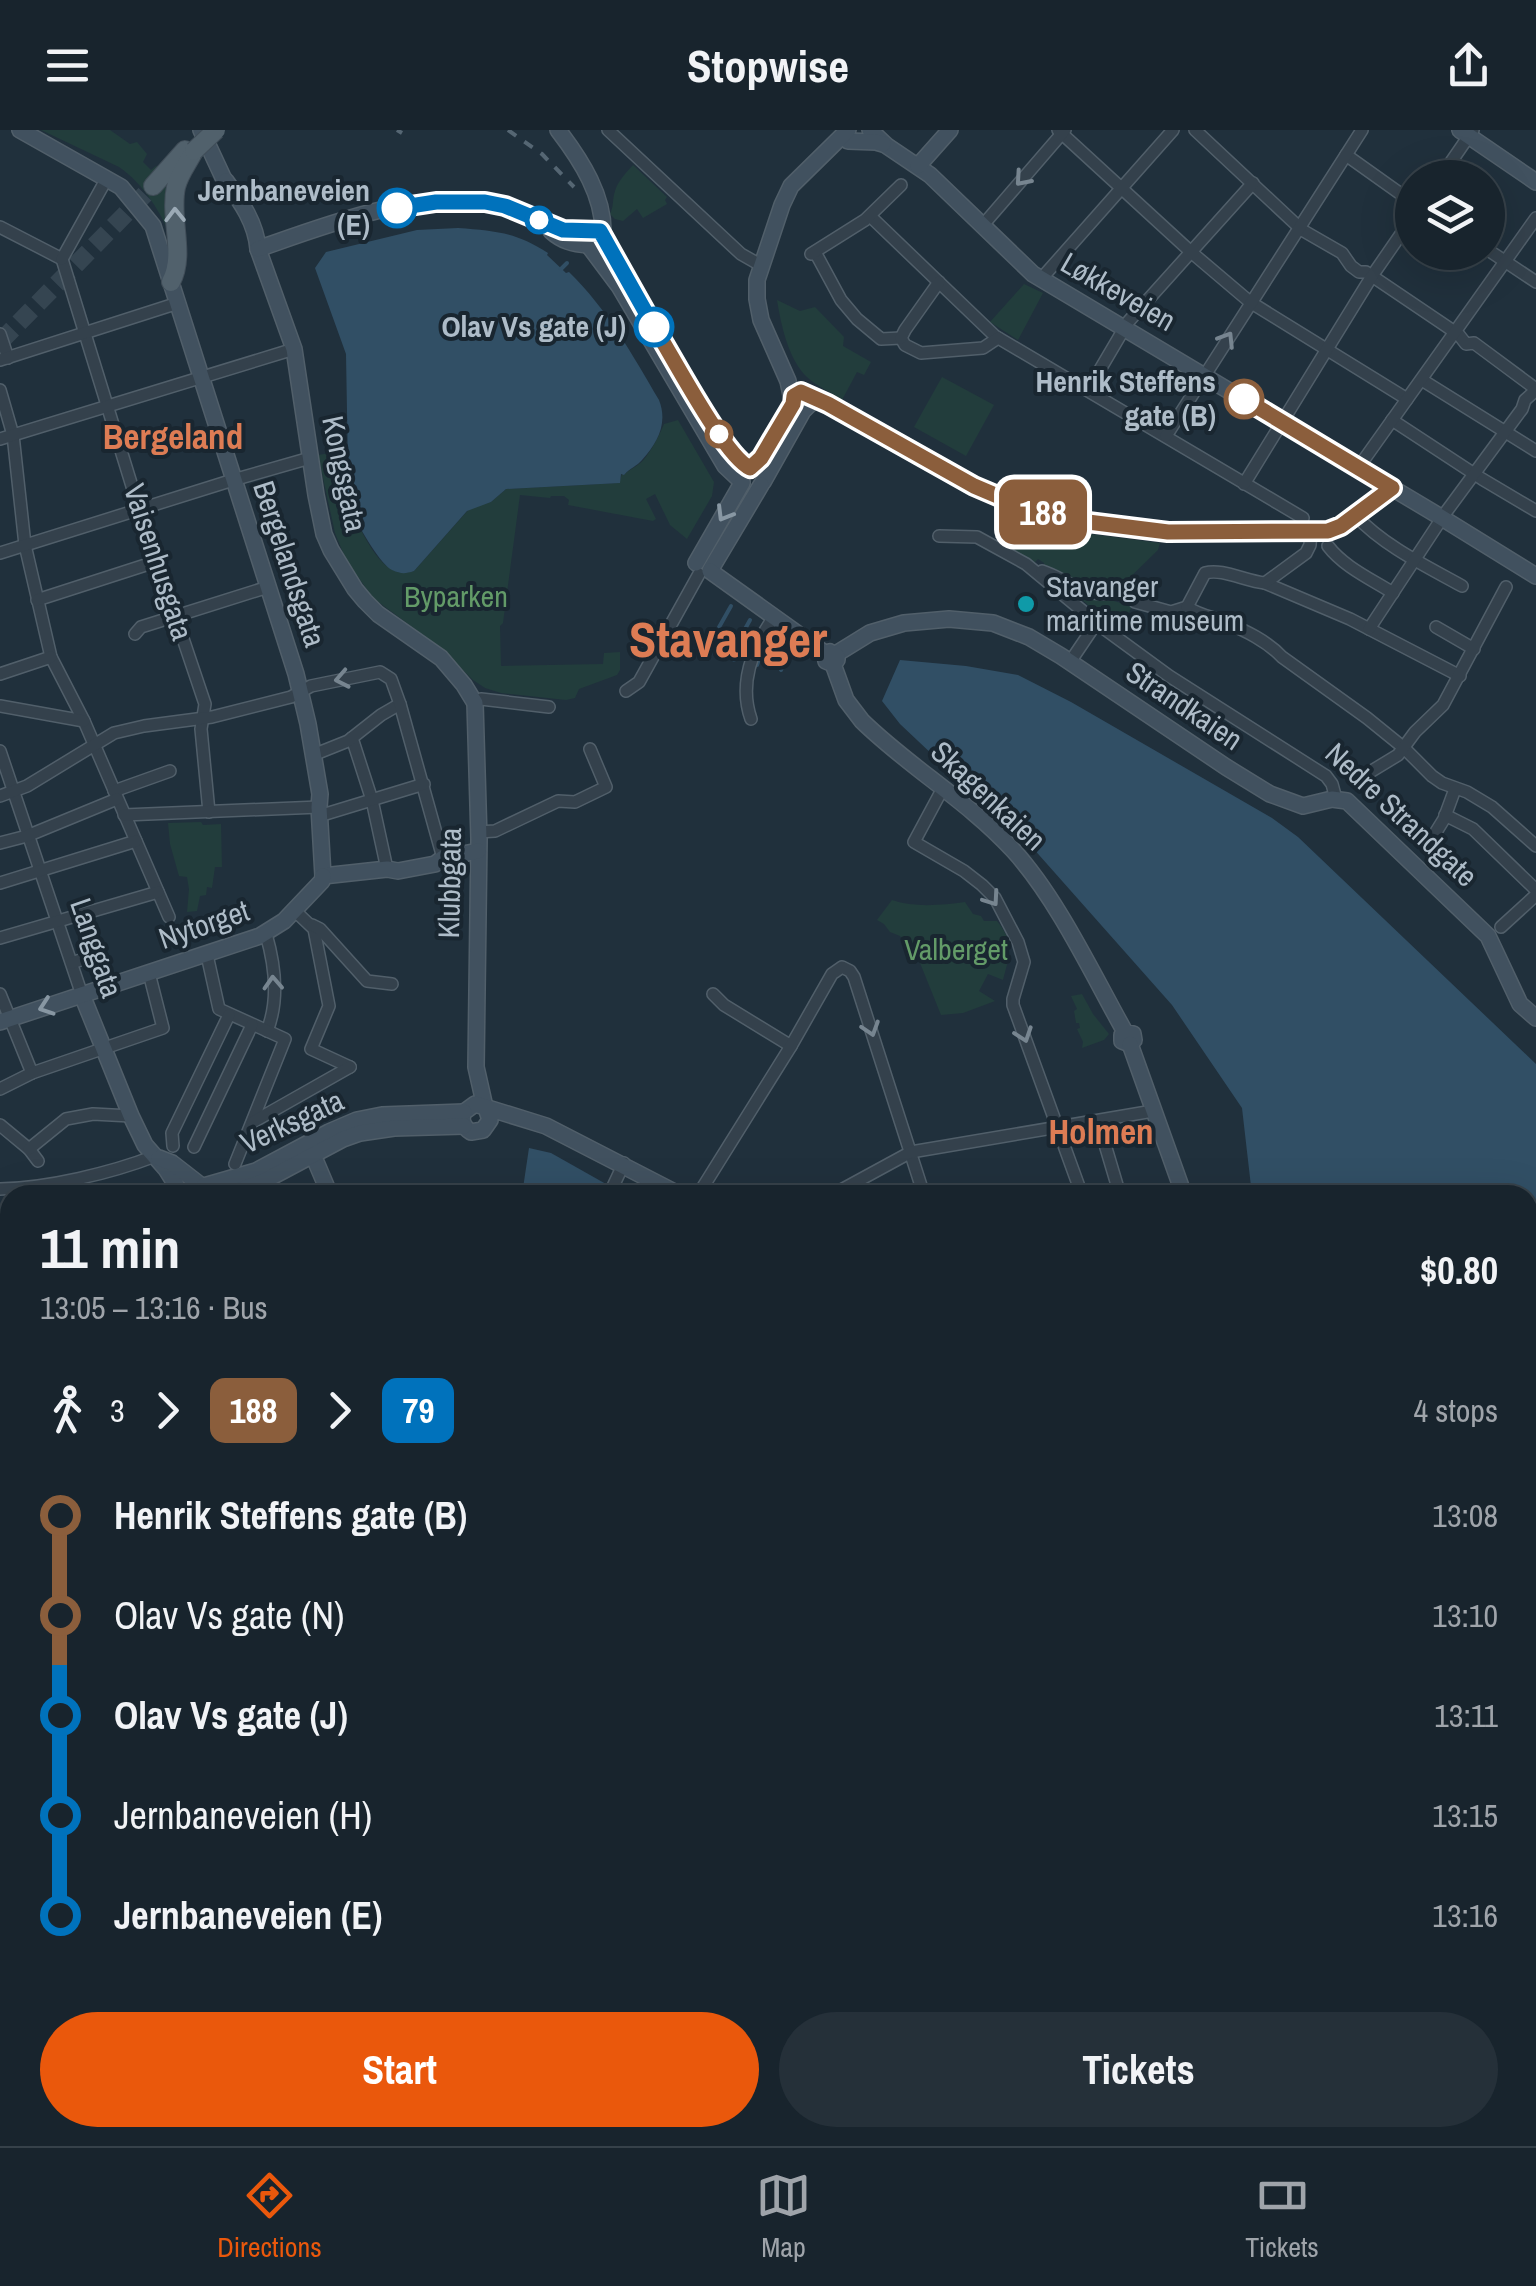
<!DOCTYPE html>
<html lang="en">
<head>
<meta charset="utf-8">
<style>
	body { margin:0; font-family:"Archivo Narrow",sans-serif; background:#253039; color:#f1f3f6; height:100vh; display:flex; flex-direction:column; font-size:38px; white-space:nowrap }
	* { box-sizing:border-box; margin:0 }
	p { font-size:32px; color:#9fa4aa }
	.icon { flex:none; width:55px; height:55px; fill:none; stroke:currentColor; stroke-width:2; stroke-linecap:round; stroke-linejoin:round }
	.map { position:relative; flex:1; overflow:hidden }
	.side { position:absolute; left:0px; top:1055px; width:1538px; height:962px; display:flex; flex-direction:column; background:#18242d; border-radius:30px 30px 0 0; box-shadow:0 10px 40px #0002,0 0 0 2px #364149 }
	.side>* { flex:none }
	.badge { padding:0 20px; border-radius:15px; font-size:35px; line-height:65px }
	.fabs { position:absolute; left:1395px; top:30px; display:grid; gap:20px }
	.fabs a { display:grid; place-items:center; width:110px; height:110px; border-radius:50%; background:#18242d; box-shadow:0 10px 40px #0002,0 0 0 2px #364149; font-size:50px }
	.map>.badge { position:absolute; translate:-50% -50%; box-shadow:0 0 0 5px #fff }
	.legs { display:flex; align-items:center; gap:15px; height:110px; padding:0 40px; font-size:32px }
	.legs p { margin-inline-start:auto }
	.head { display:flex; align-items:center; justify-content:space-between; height:170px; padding:0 40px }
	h1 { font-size:55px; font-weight:700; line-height:75px }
	.action { display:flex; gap:20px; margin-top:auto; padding:20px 40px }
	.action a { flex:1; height:115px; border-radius:60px; background:#ea580c; color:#fff; font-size:40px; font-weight:700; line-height:115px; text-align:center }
	.action a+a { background:#253039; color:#f1f3f6 }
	ul { padding:0 40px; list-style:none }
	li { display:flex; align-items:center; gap:35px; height:100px; font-size:38px }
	li i { display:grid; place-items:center; width:15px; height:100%; margin:0 12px; background:currentColor }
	li i::after { content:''; width:25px; height:25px; margin:-12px; border:8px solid; border-radius:50%; background:#18242d }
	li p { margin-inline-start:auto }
	li:first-child i { background:linear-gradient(#0000 50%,currentColor 0) }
	li:last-child i { background:linear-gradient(currentColor 50%,#0000 0) }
	header { display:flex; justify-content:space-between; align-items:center; height:130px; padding:0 40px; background:#18242d; font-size:45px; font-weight:700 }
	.dock { display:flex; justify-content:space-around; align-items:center; height:140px; border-top:2px solid #364149; background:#18242d; font-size:28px; color:#9fa4aa }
	.dock a { display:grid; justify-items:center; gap:5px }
	.dock .active { color:#ea580c }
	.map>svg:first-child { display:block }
	.green { fill:#223d3c }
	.water { fill:#314f65 }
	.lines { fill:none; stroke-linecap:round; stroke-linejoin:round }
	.stream { stroke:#314f65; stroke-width:4 }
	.ferry { stroke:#6c93ae; stroke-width:2.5; stroke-dasharray:12 10; stroke-linecap:butt }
	.primary-tunnel { stroke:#354551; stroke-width:18; stroke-dasharray:18 9; stroke-linecap:butt }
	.highway-tunnel { stroke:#354551; stroke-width:20; stroke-dasharray:20 10; stroke-linecap:butt }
	.street-casing { stroke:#515f6a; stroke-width:14 }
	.secondary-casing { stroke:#515f6a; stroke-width:18 }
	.primary-casing { stroke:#404d58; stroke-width:20 }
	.street { stroke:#34414c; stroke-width:11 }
	.secondary { stroke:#41515f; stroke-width:15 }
	.primary { stroke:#51616c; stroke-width:18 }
	.rail { stroke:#556673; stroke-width:4; stroke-dasharray:10 10; stroke-linecap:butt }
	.primary-bridge-casing { stroke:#404d58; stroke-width:20; stroke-linecap:butt }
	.primary-bridge { stroke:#51616c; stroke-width:18 }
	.oneway { stroke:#778590 }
	.oneway2 { stroke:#9baab6 }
	.oneway3 { stroke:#8897a3 }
	.line-1-casing { stroke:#fff; stroke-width:22 }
	.line-2-casing { stroke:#fff; stroke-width:22 }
	.line-1 { stroke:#8b5e3c; stroke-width:15 }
	.line-2 { stroke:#0072bc; stroke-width:15 }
	.stop-2-dot { fill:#fff; stroke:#0072bc; stroke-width:5 }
	.stop-1-dot { fill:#fff; stroke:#8b5e3c; stroke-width:5 }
	.culture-dot { fill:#0f9aa8; stroke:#192630; stroke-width:4 }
	.labels { text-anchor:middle; stroke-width:8; stroke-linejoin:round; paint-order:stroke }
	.stop-label { font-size:30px; font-weight:bold; fill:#aebcc8; stroke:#192630; text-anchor:end }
	.street-label { font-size:30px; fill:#aebcc8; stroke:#192630 }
	.poi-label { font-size:30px; fill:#aebcc8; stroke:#192630; text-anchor:start }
	.park-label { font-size:30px; fill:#639b68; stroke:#192630 }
	.quarter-label { font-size:35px; font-weight:bold; fill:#dd7c54; stroke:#192630 }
	.town-label { font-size:50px; font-weight:bold; fill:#dd7c54; stroke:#192630 }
</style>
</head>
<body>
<header><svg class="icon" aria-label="menu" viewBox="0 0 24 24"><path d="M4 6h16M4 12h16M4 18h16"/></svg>Stopwise<svg class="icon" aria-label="share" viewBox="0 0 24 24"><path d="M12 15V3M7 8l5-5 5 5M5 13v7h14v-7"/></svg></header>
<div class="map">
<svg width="1536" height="2016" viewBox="0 0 1536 2016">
	<rect width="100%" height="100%" fill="#20303c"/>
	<g class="green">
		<path d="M41,0H110L130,14L137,12L147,24L143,32L151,40L156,36L159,37L156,60L164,58L171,52L173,112C162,84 144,54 119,37Z"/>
		<path d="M633,35L667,67L665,70L667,74L643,88L637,79L623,91L615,89L610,84C614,76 612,70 615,61C618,51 626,43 633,35Z"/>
		<polygon points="1024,154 1043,163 1018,210 990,192"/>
		<path d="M777,170L800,181L815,177L844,207L843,216L871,232L864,245L857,242L842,270C831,262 816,256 807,247C788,229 781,194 777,170Z"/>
		<polygon points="942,247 994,275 966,326 914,297"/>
		<path d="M678,290L714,352L712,366L687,409L670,395L655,364L646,369L656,389L653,391L568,375L569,370L564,366H551L550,368L520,365L503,493L500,496L501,536L603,534L604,523L620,522V540L617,545L579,559L575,568L566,570L501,563L485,558L473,550L438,516L373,468L346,430L335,403L318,325L348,320V338L342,353C348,374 370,428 391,439C399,444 405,443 414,441L470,378L491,372L506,359L619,353L622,344L624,345C628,340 634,338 639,334C648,328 660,304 664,294Z"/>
		<polygon points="1015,390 1031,390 1083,403 1160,413 1158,420 1117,460 1114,471 1132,476 1123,496 1112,488 1106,495 1086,473 1046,445 1044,433 1038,429 1033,434 1002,414"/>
		<polygon points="201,692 203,695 221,694 222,737 215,737 212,758 207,757 206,765 200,766 197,781 187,782 189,759 187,747 179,746 170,714 168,693"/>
		<path d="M892,770C915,778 942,775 965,772L973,784L981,786L984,791H997C1015,813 1010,824 1003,850L988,844L979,861L995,871L963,883L941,885L918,828L900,806L890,802L884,794L877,790Z"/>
		<polygon points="1082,864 1093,884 1109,904 1104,910 1082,918 1083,912 1077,899 1080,898 1079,893 1076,893 1074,881 1077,879 1071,866"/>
		<polygon points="549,2008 697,2008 698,2016 542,2016"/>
	</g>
	<g class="water">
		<path d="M458,98C496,101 515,102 548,123L547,125L566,143L569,142C607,179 632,224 659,270C668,293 658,312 642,330C637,336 630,338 624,345L621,344L620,353L506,359L491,372L467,381L414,441C405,444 401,444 392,440C377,433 342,369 342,352C342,345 344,343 348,338L346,224L315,138L326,122L417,100Z"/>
		<polygon points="900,530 966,536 1018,545 1071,572 1272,688 1298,707 1536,934 1536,2016 712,2016 709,2008 1528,2008 1528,1065 1252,1065 1242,978 1172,875 1016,699 935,627 900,594 882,571"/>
		<polygon points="529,1018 551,1023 606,1054 602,1065 522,1065"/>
		<polygon points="10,1442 10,1871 0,1867 0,1446"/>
	</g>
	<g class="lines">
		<g class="stream">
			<polyline points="561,139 567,133"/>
			<polyline points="710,525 718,499 731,476"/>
			<polyline points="734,530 740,508 750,490"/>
			<polyline points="757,535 763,517"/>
			<polyline points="781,540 789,517"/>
		</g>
		<g class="ferry">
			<polyline points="1528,1410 1536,1413"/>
			<polyline points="0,1624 10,1616"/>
			<polyline points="0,1638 10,1630"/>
			<polyline points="0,1641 10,1634"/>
			<polyline points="0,1650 10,1642"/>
			<polyline points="0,1660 10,1653"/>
			<polyline points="0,1678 10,1671"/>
		</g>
		<polyline class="primary-tunnel" points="0,212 153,56"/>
		<g class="highway-tunnel">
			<polyline points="0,1856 10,1863"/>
			<polyline points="0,1902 10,1910"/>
			<polyline points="133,2008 144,2016"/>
			<polyline points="192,2008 203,2016"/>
		</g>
		<defs>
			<g id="street">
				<polyline points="608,0 741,124 762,136"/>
				<polyline points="1058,0 1191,122 1250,172 1407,269"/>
				<polyline points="1195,0 1302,100 1342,123 1351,136 1359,142 1366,142 1446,196 1459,205 1466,214 1474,213 1536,259"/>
				<polyline points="1346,25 1412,72"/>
				<polyline points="1440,48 1473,0"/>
				<polyline points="870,86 995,206 1303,388"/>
				<polyline points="983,95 1065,0"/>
				<polyline points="0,97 62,129"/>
				<polyline points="1488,120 1536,152"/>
				<polyline points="815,122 841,170 857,189 881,209 901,208 905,215 921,223 983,218 998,208"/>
				<polyline points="811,124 865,90 901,55"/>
				<polyline points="62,129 135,366 205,574 201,599 209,682"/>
				<polyline points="62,129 107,48"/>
				<polyline points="1041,149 1173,0"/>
				<polyline points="0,204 8,228"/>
				<polyline points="901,208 905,200 939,152"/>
				<polyline points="0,230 178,173"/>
				<polyline points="1422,250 1536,321"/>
				<polyline points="0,260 13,305 25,415 51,527 84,591 169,787"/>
				<polyline points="1088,260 1128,192 1253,53"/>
				<polyline points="1392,290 1482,349 1536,381"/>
				<polyline points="1166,306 1362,0"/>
				<polyline points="0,309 294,219"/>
				<polyline points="1358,338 1536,88"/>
				<polyline points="1244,354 1372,146 1412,88"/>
				<path d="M1356,386C1384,416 1426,436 1462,456"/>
				<polyline points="939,406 977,407 1026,434 1102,497 1169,546 1326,646 1332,654 1336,669"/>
				<path d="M1328,416C1344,437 1371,449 1393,463"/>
				<polyline points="0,423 233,350 310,328"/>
				<path d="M1042,441C1065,448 1085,469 1111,463"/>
				<polyline points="1265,453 1350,489 1460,546"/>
				<polyline points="37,470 158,431"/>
				<polyline points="1135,472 1171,482 1187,477"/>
				<path d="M1187,477C1199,485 1212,487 1225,492C1246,501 1267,511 1282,527L1367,588L1404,618L1432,646L1442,653L1467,662L1492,677L1536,716"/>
				<path d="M1187,477L1205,443C1222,438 1245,451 1265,453L1306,423L1310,415L1311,402"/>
				<polyline points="1436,497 1474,519"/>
				<polyline points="1369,499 1446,382 1522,279 1525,270 1536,260"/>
				<polyline points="135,504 141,497 268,457"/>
				<polyline points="1070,532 1097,492"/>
				<polyline points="0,544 51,527"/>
				<polyline points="626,561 639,552 699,444"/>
				<polyline points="474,571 481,569 549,577"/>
				<polyline points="0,576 84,591"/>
				<path d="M751,589C738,552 753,517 774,487"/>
				<polyline points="352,608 372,670 387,739"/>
				<polyline points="0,621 82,865"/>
				<polyline points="313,625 348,611 381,585 400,574"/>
				<polyline points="1361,651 1370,642 1398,625 1415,602 1443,575 1506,457"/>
				<polyline points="943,658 914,712 964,741 982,755 995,768 1018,812 1024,832 1013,869 1013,875 1082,1065"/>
				<polyline points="114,661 170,641"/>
				<polyline points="0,666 27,656 114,603 144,596 212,587 291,567 311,556 380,542 391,549 400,574 443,728"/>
				<polyline points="124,685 319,677"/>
				<polyline points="1445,685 1473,699 1536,760"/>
				<polyline points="319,686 424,654"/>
				<polyline points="478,702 495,701 558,671 575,672 606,657 590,619"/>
				<polyline points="0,713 27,706 117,669"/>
				<polyline points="1430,716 1431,710 1444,689 1455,659"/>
				<polyline points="0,753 136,711"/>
				<polyline points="294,780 314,799 329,876 311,919 350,937"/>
				<polyline points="312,795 320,799 367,851 392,854"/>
				<polyline points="1501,797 1536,765"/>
				<path d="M266,804C275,835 279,871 267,901"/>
				<polyline points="0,808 158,762"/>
				<polyline points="207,825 219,879 285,909 235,1034"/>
				<polyline points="72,833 86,828"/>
				<polyline points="0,864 32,943"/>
				<polyline points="713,864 724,875 791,916"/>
				<polyline points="0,959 32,943 163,898 149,843"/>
				<polyline points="1098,991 1120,1065"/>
				<polyline points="253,992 350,937"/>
				<polyline points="0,995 29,1019 38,1031"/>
				<polyline points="173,1016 172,1003 229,885"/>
				<polyline points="194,1017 252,895"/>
				<polyline points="29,1019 66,989 93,984 131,986"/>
				<path d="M0,1059C48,1058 111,1043 155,1026"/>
				<polyline points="609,1065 624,1033"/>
				<polyline points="698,1065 791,916 832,844 842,837 850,841 854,847 924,1065"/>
				<polyline points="832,1065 911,1022 1153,981"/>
				<polyline points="0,1936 10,1926"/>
				<polyline points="433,2008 449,2016"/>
				<polyline points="37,2016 40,2008"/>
				<polyline points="147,2016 152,2008"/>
				<polyline points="333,2016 336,2008"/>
				<polyline points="398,2016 410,2009 420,2008"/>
				<polyline points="513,2016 518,2008"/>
			</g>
			<g id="secondary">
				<polyline points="20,0 121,57 153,96 296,544 308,594 320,664 319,677 323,746"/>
				<polyline points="201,0 228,58"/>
				<path d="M558,0C581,30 605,67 603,106"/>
				<polyline points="870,0 887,16 930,45 1033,144 1434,383 1536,446"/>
				<polyline points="1460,0 1536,52"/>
				<polyline points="848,11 876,12 883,14"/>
				<polyline points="918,36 950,0"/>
				<path d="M226,51C241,72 256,93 258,119L294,219L316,365L324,404L331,420L355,459L365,471L378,484L441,528L464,555L475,573L479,709L476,937L485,977"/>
				<path d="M551,101C562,111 573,114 588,115"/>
				<polyline points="604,108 633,161"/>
				<polyline points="589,116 619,156 725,336 742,352"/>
				<path d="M258,119C329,94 409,63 485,72C516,76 537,95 565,101C573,102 581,102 589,102"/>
				<path d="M686,249C701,275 723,325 750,338"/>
				<path d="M807,264C871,291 926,335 989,363C1095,410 1210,402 1323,402L1341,397L1392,358"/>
				<polyline points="792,270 788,251 761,190 757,169 757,150 782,75 791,56 848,0"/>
				<polyline points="750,337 761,328 793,275 794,265 804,263 810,268 810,274 805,279 799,279 793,275"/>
				<polyline points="763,352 804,279"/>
				<polyline points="696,433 742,353"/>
				<polyline points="711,439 761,355"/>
				<polyline points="710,441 826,524"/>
				<polyline points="836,524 870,503 904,493 949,489 993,493 1029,507 1061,526 1226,637 1270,664 1303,676 1332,669 1347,671 1488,806 1520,874 1536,888"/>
				<path d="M833,534L837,530V526L830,522L825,526L826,531L833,534L846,570L862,591C909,637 968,671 1013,720C1057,768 1093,845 1125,902L1133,904L1134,910L1130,914L1122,911V905L1125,902"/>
				<polyline points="323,746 387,739 398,741 435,734 443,728 478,721"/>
				<polyline points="82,865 131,986 145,1015 166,1039 176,1055 178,1065"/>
				<polyline points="0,892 260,806 284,791 322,751 323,746"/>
				<polyline points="1130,914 1184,1065"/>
				<path d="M486,978L490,990L483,1000L471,1002C463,997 460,990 464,982L475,974L546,996L680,1065"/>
				<polyline points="313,1025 330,1065"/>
				<polyline points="159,1028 172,1033 199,1054"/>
				<polyline points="204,1056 256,1041 329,1002 357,990 382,985 464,982"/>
				<polyline points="227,1065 264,1051 343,1009 360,1003 394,998 464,996"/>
				<polyline points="0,1140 10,1138"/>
				<polyline points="0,1153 10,1151"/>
			</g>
			<g id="primary">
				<polyline points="153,56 185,20"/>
				<path d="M171,152C186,124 169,88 176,57C179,44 188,33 194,21"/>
				<polyline points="0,1175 10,1173"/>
				<polyline points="0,1189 10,1186"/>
			</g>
		</defs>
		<use href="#street" class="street-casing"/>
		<use href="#secondary" class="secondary-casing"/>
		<use href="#primary" class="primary-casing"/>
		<use href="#street" class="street"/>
		<use href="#secondary" class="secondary"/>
		<use href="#primary" class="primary"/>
		<g class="rail">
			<polyline points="397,0 402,3"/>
			<polyline points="508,0 542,24 574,57"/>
		</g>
		<defs>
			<polyline id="primary-bridge" points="194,21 216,0"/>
		</defs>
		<use href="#primary-bridge" class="primary-bridge-casing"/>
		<use href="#primary-bridge" class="primary-bridge"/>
	</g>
	<defs><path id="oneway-chevron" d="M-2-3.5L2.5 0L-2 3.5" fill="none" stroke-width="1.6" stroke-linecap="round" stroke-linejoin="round" transform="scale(2.5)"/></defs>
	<g class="oneway">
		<use href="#oneway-chevron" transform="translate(1022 49) rotate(131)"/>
		<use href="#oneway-chevron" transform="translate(1227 209) rotate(-58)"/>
		<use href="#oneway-chevron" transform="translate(342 549) rotate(169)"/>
		<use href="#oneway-chevron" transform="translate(992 769) rotate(55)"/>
		<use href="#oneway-chevron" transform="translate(273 853) rotate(-93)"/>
		<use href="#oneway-chevron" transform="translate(871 899) rotate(72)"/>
		<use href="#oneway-chevron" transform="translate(1024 905) rotate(71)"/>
	</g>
	<use class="oneway2" href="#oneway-chevron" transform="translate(175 85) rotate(-91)"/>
	<g class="oneway3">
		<use href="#oneway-chevron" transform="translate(724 384) rotate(121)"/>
		<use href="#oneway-chevron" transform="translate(46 877) rotate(161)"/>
	</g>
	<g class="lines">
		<defs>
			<path id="line-1" d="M654,197C672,225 724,326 750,338L761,328L793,274L794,266L801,262L828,274L974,356L1021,376L1054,385L1088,392L1168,402L1328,401L1341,396L1392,358L1244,269"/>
			<polyline id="line-2" points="397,78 436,72 485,72 505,76 563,100 600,101 654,197"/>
		</defs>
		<use href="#line-1" class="line-1-casing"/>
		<use href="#line-2" class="line-2-casing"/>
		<use href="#line-1" class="line-1"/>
		<use href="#line-2" class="line-2"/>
	</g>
	<g class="stop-2-dot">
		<circle cx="397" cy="78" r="18"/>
		<circle cx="539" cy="90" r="12"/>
		<circle cx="654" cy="197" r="18"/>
	</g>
	<g class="stop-1-dot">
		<circle cx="1244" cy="269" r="18"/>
		<circle cx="719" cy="304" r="12"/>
	</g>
	<circle class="culture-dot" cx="1026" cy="474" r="10"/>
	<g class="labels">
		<g class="stop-label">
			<text x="370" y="71">Jernbaneveien<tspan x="370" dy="34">(E)</tspan></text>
			<text x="626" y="207">Olav Vs gate (J)</text>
			<text x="1216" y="262">Henrik Steffens<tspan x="1216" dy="34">gate (B)</tspan></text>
		</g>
		<g class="street-label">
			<text transform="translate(1118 162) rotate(30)" y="10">Løkkeveien</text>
			<text transform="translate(344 344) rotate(78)" y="10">Kongsgata</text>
			<text transform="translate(158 432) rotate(72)" y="10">Vaisenhusgata</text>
			<text transform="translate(289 434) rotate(72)" y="10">Bergelandsgata</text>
			<text transform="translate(1184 576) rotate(34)" y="10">Strandkaien</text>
			<text transform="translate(988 666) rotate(43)" y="10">Skagenkaien</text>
			<text transform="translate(1401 685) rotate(43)" y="10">Nedre Strandgate</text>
			<text transform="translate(450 753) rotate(-89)" y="10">Klubbgata</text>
			<text transform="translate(204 795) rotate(-19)" y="10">Nytorget</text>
			<text transform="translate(96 818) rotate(71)" y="10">Langgata</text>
			<text transform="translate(292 992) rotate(-25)" y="10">Verksgata</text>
		</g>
		<g class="poi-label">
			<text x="1046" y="467">Stavanger<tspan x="1046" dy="34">maritime museum</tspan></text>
		</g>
		<g class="park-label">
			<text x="456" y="477">Byparken</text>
			<text x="956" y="830">Valberget</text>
		</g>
		<g class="quarter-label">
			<text x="173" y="319">Bergeland</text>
			<text x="1101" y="1014">Holmen</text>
		</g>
		<g class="town-label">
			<text x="728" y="527">Stavanger</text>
		</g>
	</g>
</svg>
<div class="fabs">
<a><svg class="icon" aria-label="layers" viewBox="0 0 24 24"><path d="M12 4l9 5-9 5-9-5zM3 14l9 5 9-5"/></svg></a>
</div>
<b class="badge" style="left:1043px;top:382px;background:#8b5e3c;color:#fff">188</b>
<section class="side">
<div class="head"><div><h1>11 min</h1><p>13:05 – 13:16 · Bus</p></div><b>$0.80</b></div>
<div class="legs"><svg class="icon" aria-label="walk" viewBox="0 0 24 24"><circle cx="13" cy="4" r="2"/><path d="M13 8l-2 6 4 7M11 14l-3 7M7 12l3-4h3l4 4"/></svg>3<svg class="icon" aria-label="forward" viewBox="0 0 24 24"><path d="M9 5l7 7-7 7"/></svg><b class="badge" style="background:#8b5e3c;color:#fff">188</b><svg class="icon" aria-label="forward" viewBox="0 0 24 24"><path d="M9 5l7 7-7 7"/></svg><b class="badge" style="background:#0072bc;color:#fff">79</b><p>4 stops</p></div>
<ul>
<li><i style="color:#8b5e3c"></i><b>Henrik Steffens gate (B)</b><p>13:08</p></li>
<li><i style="color:#8b5e3c"></i><span>Olav Vs gate (N)</span><p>13:10</p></li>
<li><i style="color:#0072bc"></i><b>Olav Vs gate (J)</b><p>13:11</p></li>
<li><i style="color:#0072bc"></i><span>Jernbaneveien (H)</span><p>13:15</p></li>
<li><i style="color:#0072bc"></i><b>Jernbaneveien (E)</b><p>13:16</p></li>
</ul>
<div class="action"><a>Start</a><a>Tickets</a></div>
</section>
</div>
<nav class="dock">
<a class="active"><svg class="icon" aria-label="directions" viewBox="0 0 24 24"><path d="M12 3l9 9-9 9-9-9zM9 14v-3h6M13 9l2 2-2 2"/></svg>Directions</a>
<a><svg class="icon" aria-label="map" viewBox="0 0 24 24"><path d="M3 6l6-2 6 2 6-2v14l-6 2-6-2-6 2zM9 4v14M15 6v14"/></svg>Map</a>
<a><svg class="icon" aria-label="tickets" viewBox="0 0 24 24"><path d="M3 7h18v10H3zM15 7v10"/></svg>Tickets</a>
</nav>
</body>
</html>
